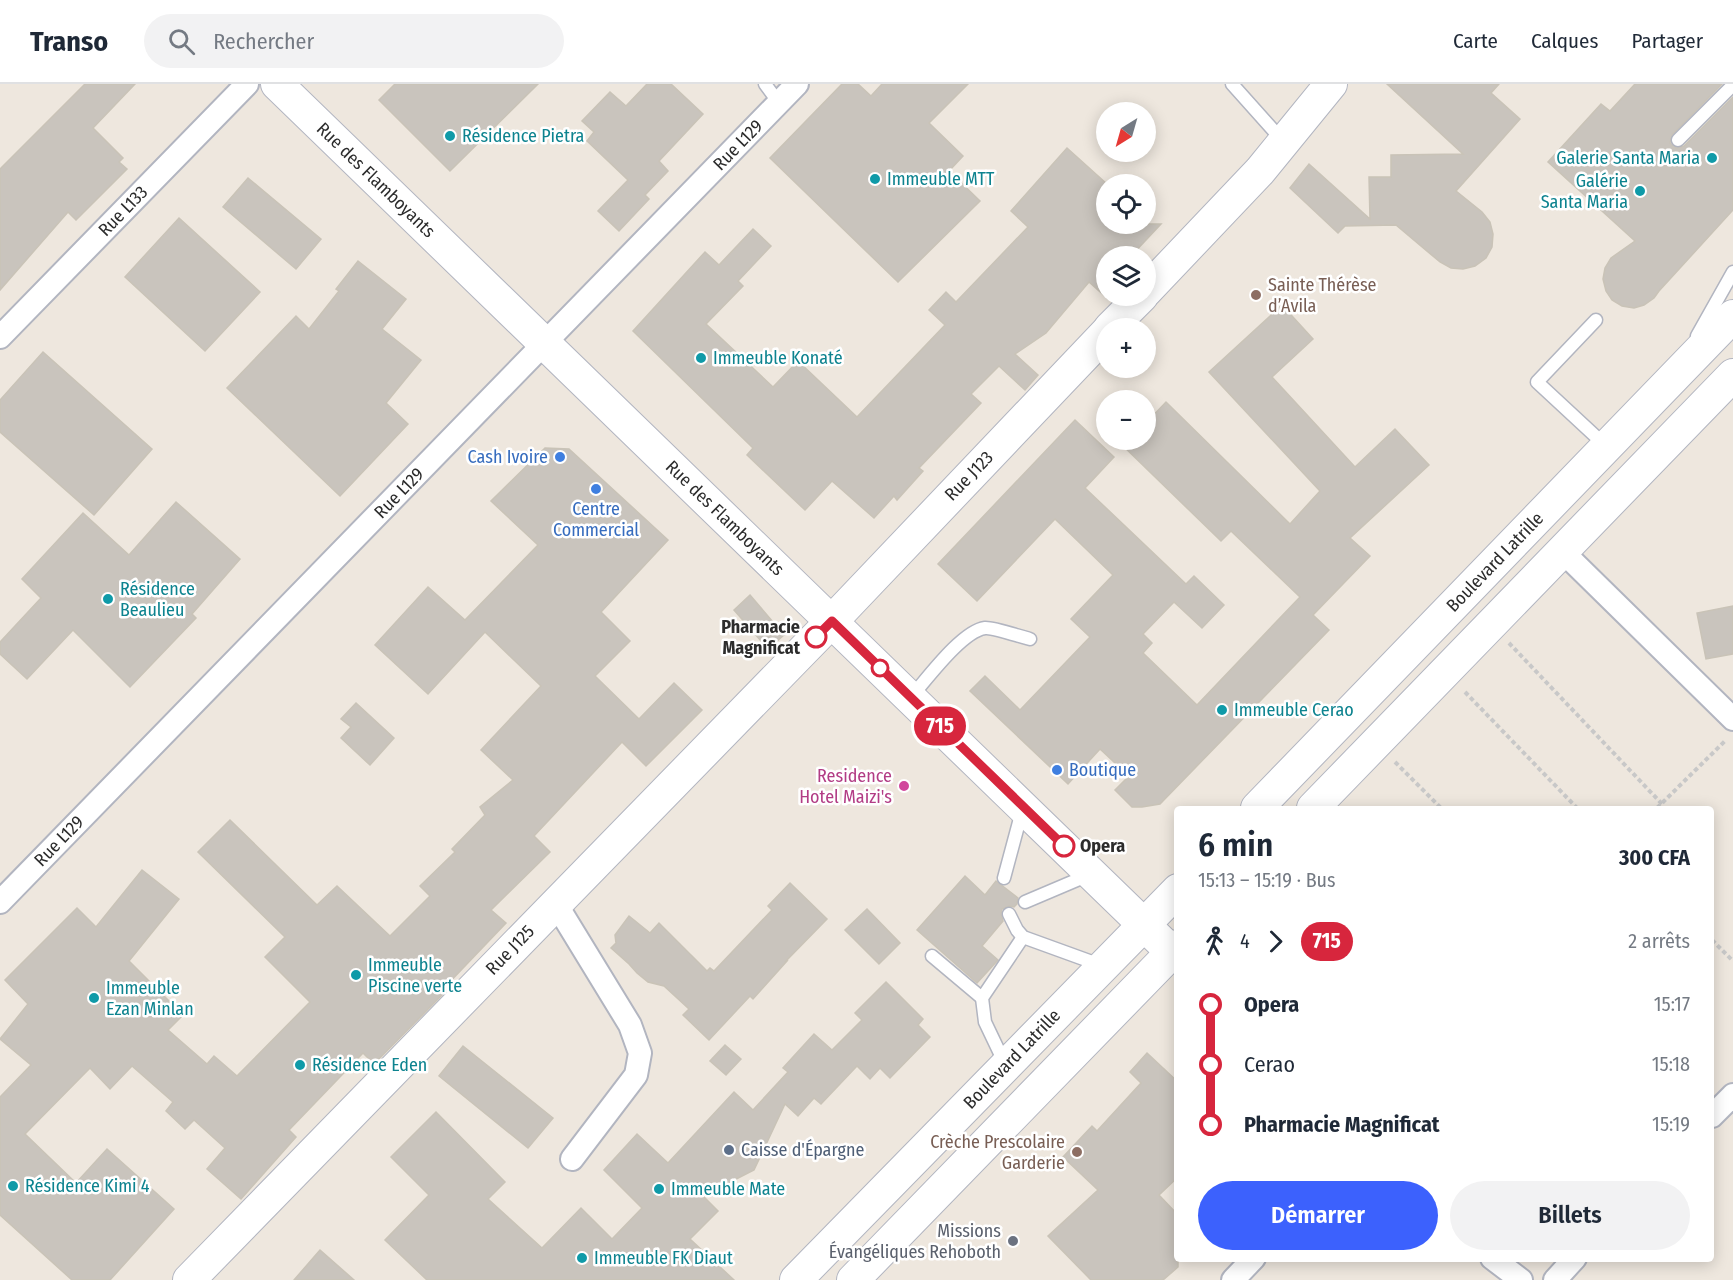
<!DOCTYPE html>
<html lang="fr">
<head>
<meta charset="utf-8">
<style>
	body { margin:0; font-family:"Fira Sans Condensed",sans-serif; background:#f2f2f3; color:#1f2937; height:100vh; display:flex; flex-direction:column; font-size:22px; white-space:nowrap }
	* { box-sizing:border-box; margin:0 }
	p { font-size:20px; color:#747a83 }
	.icon { flex:none; width:33px; height:33px; fill:none; stroke:currentColor; stroke-width:2; stroke-linecap:round; stroke-linejoin:round }
	.map { position:relative; flex:1; overflow:hidden }
	.details { position:absolute; left:1174px; top:722px; width:540px; height:456px; display:flex; flex-direction:column; background:#fff; border-radius:6px; box-shadow:0 3px 15px #0003 }
	.details>* { flex:none }
	.badge { padding:0 12px; border-radius:20px; font-size:21px; line-height:39px }
	.needle { width:39px; rotate:217deg }
	.tools { position:absolute; left:1096px; top:18px; display:grid; gap:12px }
	.tools a { display:grid; place-items:center; width:60px; height:60px; border-radius:50%; background:#fff; box-shadow:0 3px 15px #0003; font-size:30px }
	.map>.badge { position:absolute; translate:-50% -50%; box-shadow:0 0 0 3px #fff }
	.legs { display:flex; align-items:center; gap:9px; height:66px; padding:0 24px; font-size:20px }
	.legs p { margin-inline-start:auto }
	.summary { display:flex; align-items:center; justify-content:space-between; height:102px; padding:0 24px }
	h1 { font-size:33px; font-weight:600; line-height:45px }
	.cta { display:flex; gap:12px; margin-top:auto; padding:12px 24px }
	.cta a { flex:1; height:69px; border-radius:36px; background:#3c61fd; color:#fff; font-size:24px; font-weight:600; line-height:69px; text-align:center }
	.cta a+a { background:#f2f2f3; color:#1f2937 }
	ul { padding:0 24px; list-style:none }
	li { display:flex; align-items:center; gap:21px; height:60px; font-size:22px }
	li i { display:grid; place-items:center; width:9px; height:100%; margin:0 8px; background:currentColor }
	li i::after { content:''; width:15px; height:15px; margin:-8px; border:4px solid; border-radius:50%; background:#fff }
	li p { margin-inline-start:auto }
	li:first-child i { background:linear-gradient(#0000 50%,currentColor 0) }
	li:last-child i { background:linear-gradient(currentColor 50%,#0000 0) }
	header { display:flex; align-items:center; gap:36px; box-sizing:border-box; height:84px; padding:0 30px; background:#fff; border-bottom:2px solid #e0e1e3 }
	header strong { font-size:28px }
	nav { display:flex; gap:33px; margin-inline-start:auto; font-size:21px }
	.search { width:420px; height:54px; background:#f2f2f3; display:flex; align-items:center; gap:15px; box-sizing:border-box; padding:0 21px; border-radius:33px; color:#747a83; font-size:22px }
	.map>svg:first-child { display:block }
	.building { fill:#c9c4bd; stroke:#c9c3b7; stroke-width:1.5 }
	.lines { fill:none; stroke-linecap:round; stroke-linejoin:round }
	.lane-casing { stroke:#b2b5c0; stroke-width:15 }
	.street-casing { stroke:#b2b5c0; stroke-width:26 }
	.secondary-casing { stroke:#b2b5c0; stroke-width:34 }
	.path { stroke:#c8c8c8; stroke-width:4; stroke-dasharray:4.5 3; stroke-linecap:butt }
	.lane { stroke:#fff; stroke-width:12 }
	.street { stroke:#fff; stroke-width:22 }
	.secondary { stroke:#fff; stroke-width:32 }
	.line-1-casing { stroke:#fff; stroke-width:14 }
	.line-1 { stroke:#d7263d; stroke-width:9 }
	.culture-dot { fill:#0f9aa8; stroke:#fff; stroke-width:2 }
	.education-dot { fill:#8d6e63; stroke:#fff; stroke-width:2 }
	.shop-dot { fill:#3f7fe0; stroke:#fff; stroke-width:2 }
	.stop-1-dot { fill:#fff; stroke:#d7263d; stroke-width:3 }
	.hotel-dot { fill:#d1479c; stroke:#fff; stroke-width:2 }
	.service-dot { fill:#5c6f8a; stroke:#fff; stroke-width:2 }
	.worship-dot { fill:#6b7280; stroke:#fff; stroke-width:2 }
	.labels { text-anchor:middle; stroke-width:5; stroke-linejoin:round; paint-order:stroke }
	.culture-label { font-size:18px; fill:#0d838f; stroke:#fff; text-anchor:start }
	.street-label { font-size:18px; fill:#2c2c2c; stroke:#fff }
	.education-label { font-size:18px; fill:#785e54; stroke:#fff; text-anchor:start }
	.shop-label { font-size:18px; fill:#366cbe; stroke:#fff; text-anchor:end }
	.stop-label { font-size:18px; font-weight:bold; fill:#2c2c2c; stroke:#fff; text-anchor:end }
	.hotel-label { font-size:18px; fill:#b23c85; stroke:#fff; text-anchor:end }
	.service-label { font-size:18px; fill:#4e5e75; stroke:#fff; text-anchor:start }
	.worship-label { font-size:18px; fill:#5b616d; stroke:#fff; text-anchor:end }
</style>
</head>
<body>
<header>
<strong>Transo</strong>
<div class="search"><svg class="icon" aria-label="search" viewBox="0 0 24 24"><circle cx="10" cy="10" r="6"/><path d="M15 15l6 6"/></svg>Rechercher</div>
<nav><a>Carte</a><a>Calques</a><a>Partager</a></nav>
</header>
<div class="map">
<svg width="1733" height="1196" viewBox="0 0 1733 1196">
	<rect width="100%" height="100%" fill="#eee7de"/>
	<g class="building">
		<polygon points="85,0 135,0 93,44 123,74 119,78 127,85 76,136 68,128 0,206 0,85"/>
		<polygon points="395,0 538,0 450,87 379,16"/>
		<polygon points="647,0 671,0 703,30 659,77 668,87 645,111 649,115 619,147 598,127 628,96 587,57 594,48 582,37 610,8 626,22"/>
		<polygon points="842,0 858,0 871,12 882,0 968,0 929,39 963,72 949,87 980,117 898,198 770,74"/>
		<polygon points="1387,0 1499,0 1491,9 1520,35 1456,107 1482,128 1490,138 1493,150 1492,163 1486,174 1475,182 1463,185 1451,184 1440,178 1396,141 1345,142 1338,149 1290,104 1309,80 1370,135 1369,93 1391,93 1391,71 1463,70"/>
		<polygon points="1635,0 1722,0 1672,51 1670,59 1676,64 1684,62 1733,13 1733,126 1659,207 1654,214 1644,221 1634,224 1622,222 1612,216 1606,207 1603,195 1605,184 1611,174 1635,157 1548,78 1601,20 1610,27"/>
		<polygon points="1067,64 1107,100 1107,140 1161,140 1131,172 1107,172 1107,214 1089,198 1046,249 1015,270 1038,291 1025,306 999,282 971,310 981,319 919,384 923,387 897,416 894,412 874,434 832,397 805,426 747,371 753,364 633,247 705,168 719,181 753,145 771,162 738,197 743,202 706,240 773,303 798,277 857,333 945,241 929,226 946,208 956,218 1028,143 1011,127"/>
		<polygon points="248,94 321,155 296,185 223,123"/>
		<polygon points="179,134 260,208 205,267 125,193"/>
		<polygon points="358,177 406,215 382,245 421,276 386,319 408,340 340,412 227,304 296,232 309,245 339,207 336,205"/>
		<polygon points="1282,221 1313,255 1272,293 1355,383 1395,345 1429,381 1350,454 1370,472 1313,531 1329,546 1160,720 1142,723 1132,723 1115,706 1129,692 1100,665 1068,700 970,607 985,592 1020,626 1090,553 1071,535 1113,491 1055,435 977,517 938,480 1075,336 1114,373 1085,404 1186,500 1194,492 1224,521 1202,544 1174,518 1143,550 1152,559 1143,569 1197,621 1300,513 1231,447 1221,457 1117,356 1146,356 1146,339 1166,318 1290,440 1320,407 1209,288"/>
		<polygon points="43,268 152,365 94,431 0,348 0,316"/>
		<polygon points="545,364 569,365 668,456 601,528 630,557 595,592 639,635 674,599 702,626 646,682 622,658 534,752 550,768 491,826 506,839 444,904 446,907 374,980 363,969 289,1046 296,1053 241,1115 207,1085 225,1064 194,1036 185,1045 166,1027 173,1018 132,982 110,1005 90,984 25,1050 76,1099 107,1065 174,1125 110,1196 72,1196 0,1131 0,1013 31,981 0,955 28,920 5,896 77,824 96,843 142,786 179,815 129,877 183,931 168,946 207,980 214,972 237,992 310,918 265,873 285,853 198,768 230,736 317,821 337,802 390,852 430,812 420,802 455,768 452,765 485,731 480,723 513,696 481,666 541,602 485,548 428,610 375,561 428,503 465,536 538,461 491,417"/>
		<polygon points="176,418 240,475 192,530 196,534 130,603 73,546 27,595 0,570 0,558 41,514 22,495 83,429 129,471"/>
		<polygon points="750,511 784,551 768,565 734,526"/>
		<polygon points="1733,522 1733,570 1706,575 1697,529"/>
		<polygon points="356,619 394,654 370,681 341,654 351,643 341,635"/>
		<polygon points="965,792 985,811 996,797 1018,814 1017,820 1014,823 1009,822 1002,825 1001,830 1003,837 982,862 998,876 977,899 917,846"/>
		<polygon points="790,799 827,835 786,877 787,877 753,915 750,912 709,956 683,931 689,925 664,902 648,898 637,889 629,880 611,864 616,859 615,851 629,832 650,849 659,839 707,887 710,884 714,887 772,826 768,822"/>
		<polygon points="867,825 900,859 879,880 845,846"/>
		<polygon points="886,898 923,935 918,941 930,953 890,994 880,984 870,995 857,982 821,1020 814,1014 798,1032 785,1020 754,1086 703,1112 718,1127 690,1155 734,1196 427,1196 385,1156 429,1111 391,1073 436,1028 505,1098 488,1115 542,1164 581,1124 612,1155 642,1124 604,1086 637,1050 668,1079 734,1008 753,1026 788,988 783,984 814,950 832,966 862,936 855,929"/>
		<polygon points="725,961 741,975 726,991 710,977"/>
		<polygon points="463,962 553,1034 528,1064 439,992"/>
		<polygon points="1147,969 1178,998 1178,1093 1159,1111 1178,1131 1178,1183 1163,1196 1091,1196 1048,1152 1098,1106 1063,1073 1092,1042 1097,1047 1141,999 1130,988"/>
		<polygon points="320,1166 354,1196 294,1196"/>
	</g>
	<g class="lines">
		<defs>
			<g id="lane">
				<polyline points="765,0 779,19"/>
				<polyline points="1232,0 1283,57"/>
				<polyline points="1678,56 1733,1"/>
				<polyline points="1596,236 1537,298 1606,362"/>
				<polyline points="1697,252 1733,188"/>
				<path d="M911,613C927,595 962,547 985,544C993,543 1021,553 1030,555"/>
				<polyline points="1004,794 1022,727"/>
				<polyline points="1025,818 1091,790"/>
				<polyline points="1009,830 1017,846 1023,853 1103,882"/>
				<polyline points="932,872 982,914"/>
				<polyline points="1006,982 985,938 982,914 1023,853"/>
			</g>
			<g id="street">
				<polyline points="0,253 247,0"/>
				<polyline points="1563,468 1733,635"/>
				<polyline points="0,818 797,0"/>
				<polyline points="556,820 630,941 640,969 636,991 572,1075"/>
				<polyline points="1712,1032 1733,1011"/>
				<polyline points="1492,1174 1521,1196"/>
				<polyline points="1233,1196 1254,1174"/>
				<polyline points="1555,1196 1575,1174"/>
			</g>
			<g id="secondary">
				<polyline points="277,0 1172,868"/>
				<polyline points="1146,207 1260,87 1331,0"/>
				<polyline points="1110,244 1142,212"/>
				<polyline points="1257,724 1733,232"/>
				<polyline points="1313,724 1733,291"/>
				<polyline points="189,1196 832,537 1107,248"/>
				<polyline points="796,1196 1178,806"/>
				<polyline points="853,1196 1178,862"/>
			</g>
		</defs>
		<use href="#lane" class="lane-casing"/>
		<use href="#street" class="street-casing"/>
		<use href="#secondary" class="secondary-casing"/>
		<g class="path">
			<polyline points="1509,559 1662,720"/>
			<polyline points="1465,608 1577,724"/>
			<polyline points="1395,678 1441,724"/>
			<polyline points="1657,724 1725,657"/>
			<polyline points="1712,856 1733,877"/>
		</g>
		<use href="#lane" class="lane"/>
		<use href="#street" class="street"/>
		<use href="#secondary" class="secondary"/>
	</g>
	<g class="lines">
		<defs>
			<polyline id="line-1" points="816,553 832,537 1064,762"/>
		</defs>
		<use href="#line-1" class="line-1-casing"/>
		<use href="#line-1" class="line-1"/>
	</g>
	<g class="culture-dot">
		<circle cx="450" cy="52" r="6"/>
		<circle cx="1712" cy="74" r="6"/>
		<circle cx="875" cy="95" r="6"/>
		<circle cx="1640" cy="107" r="6"/>
		<circle cx="701" cy="274" r="6"/>
		<circle cx="108" cy="515" r="6"/>
		<circle cx="1222" cy="626" r="6"/>
		<circle cx="356" cy="891" r="6"/>
		<circle cx="94" cy="914" r="6"/>
		<circle cx="300" cy="981" r="6"/>
		<circle cx="13" cy="1102" r="6"/>
		<circle cx="659" cy="1105" r="6"/>
		<circle cx="582" cy="1174" r="6"/>
	</g>
	<g class="education-dot">
		<circle cx="1256" cy="211" r="6"/>
		<circle cx="1077" cy="1068" r="6"/>
	</g>
	<g class="shop-dot">
		<circle cx="560" cy="373" r="6"/>
		<circle cx="596" cy="405" r="6"/>
		<circle cx="1057" cy="686" r="6"/>
	</g>
	<g class="stop-1-dot">
		<circle cx="816" cy="553" r="10"/>
		<circle cx="880" cy="584" r="8"/>
		<circle cx="1064" cy="762" r="10"/>
	</g>
	<circle class="hotel-dot" cx="904" cy="702" r="6"/>
	<circle class="service-dot" cx="729" cy="1066" r="6"/>
	<circle class="worship-dot" cx="1013" cy="1157" r="6"/>
	<g class="labels">
		<g class="culture-label">
			<text x="462" y="58">Résidence Pietra</text>
			<text x="1700" y="80" text-anchor="end">Galerie Santa Maria</text>
			<text x="887" y="101">Immeuble MTT</text>
			<text x="1628" y="103" text-anchor="end">Galérie<tspan x="1628" dy="21">Santa Maria</tspan></text>
			<text x="713" y="280">Immeuble Konaté</text>
			<text x="120" y="511">Résidence<tspan x="120" dy="21">Beaulieu</tspan></text>
			<text x="1234" y="632">Immeuble Cerao</text>
			<text x="368" y="887">Immeuble<tspan x="368" dy="21">Piscine verte</tspan></text>
			<text x="106" y="910">Immeuble<tspan x="106" dy="21">Ezan Minlan</tspan></text>
			<text x="312" y="987">Résidence Eden</text>
			<text x="25" y="1108">Résidence Kimi 4</text>
			<text x="671" y="1111">Immeuble Mate</text>
			<text x="594" y="1180">Immeuble FK Diaut</text>
		</g>
		<g class="street-label">
			<text transform="translate(738 61) rotate(-46)" y="6">Rue L129</text>
			<text transform="translate(376 96) rotate(44)" y="6">Rue des Flamboyants</text>
			<text transform="translate(123 127) rotate(-46)" y="6">Rue L133</text>
			<text transform="translate(969 392) rotate(-46)" y="6">Rue J123</text>
			<text transform="translate(399 409) rotate(-46)" y="6">Rue L129</text>
			<text transform="translate(725 434) rotate(44)" y="6">Rue des Flamboyants</text>
			<text transform="translate(1495 478) rotate(-46)" y="6">Boulevard Latrille</text>
			<text transform="translate(59 757) rotate(-46)" y="6">Rue L129</text>
			<text transform="translate(510 866) rotate(-46)" y="6">Rue J125</text>
			<text transform="translate(1012 975) rotate(-46)" y="6">Boulevard Latrille</text>
		</g>
		<g class="education-label">
			<text x="1268" y="207">Sainte Thérèse<tspan x="1268" dy="21">d’Avila</tspan></text>
			<text x="1065" y="1064" text-anchor="end">Crèche Prescolaire<tspan x="1065" dy="21">Garderie</tspan></text>
		</g>
		<g class="shop-label">
			<text x="548" y="379">Cash Ivoire</text>
			<text x="596" y="431" text-anchor="middle">Centre<tspan x="596" dy="21">Commercial</tspan></text>
			<text x="1069" y="692" text-anchor="start">Boutique</text>
		</g>
		<g class="stop-label">
			<text x="800" y="549">Pharmacie<tspan x="800" dy="21">Magnificat</tspan></text>
			<text x="1080" y="768" text-anchor="start">Opera</text>
		</g>
		<g class="hotel-label">
			<text x="892" y="698">Residence<tspan x="892" dy="21">Hotel Maizi's</tspan></text>
		</g>
		<g class="service-label">
			<text x="741" y="1072">Caisse d'Épargne</text>
		</g>
		<g class="worship-label">
			<text x="1001" y="1153">Missions<tspan x="1001" dy="21">Évangéliques Rehoboth</tspan></text>
		</g>
	</g>
</svg>
<div class="tools">
<a><svg class="needle" viewBox="-14 -14 28 28"><path d="M0-13l5 13h-10z" fill="#e53935"/><path d="M0 13l5-13h-10z" fill="#747a83"/></svg></a>
<a><svg class="icon" aria-label="locate" viewBox="0 0 24 24"><circle cx="12" cy="12" r="6"/><path d="M12 2v4M12 18v4M2 12h4M18 12h4"/></svg></a>
<a><svg class="icon" aria-label="layers" viewBox="0 0 24 24"><path d="M12 4l9 5-9 5-9-5zM3 14l9 5 9-5"/></svg></a>
<a>+</a>
<a>−</a>
</div>
<b class="badge" style="left:940px;top:642px;background:#d7263d;color:#fff">715</b>
<section class="details">
<div class="summary"><div><h1>6 min</h1><p>15:13 – 15:19 · Bus</p></div><b>300 CFA</b></div>
<div class="legs"><svg class="icon" aria-label="walk" viewBox="0 0 24 24"><circle cx="13" cy="4" r="2"/><path d="M13 8l-2 6 4 7M11 14l-3 7M7 12l3-4h3l4 4"/></svg>4<svg class="icon" aria-label="forward" viewBox="0 0 24 24"><path d="M9 5l7 7-7 7"/></svg><b class="badge" style="background:#d7263d;color:#fff">715</b><p>2 arrêts</p></div>
<ul>
<li><i style="color:#d7263d"></i><b>Opera</b><p>15:17</p></li>
<li><i style="color:#d7263d"></i><span>Cerao</span><p>15:18</p></li>
<li><i style="color:#d7263d"></i><b>Pharmacie Magnificat</b><p>15:19</p></li>
</ul>
<div class="cta"><a>Démarrer</a><a>Billets</a></div>
</section>
</div>
</body>
</html>
